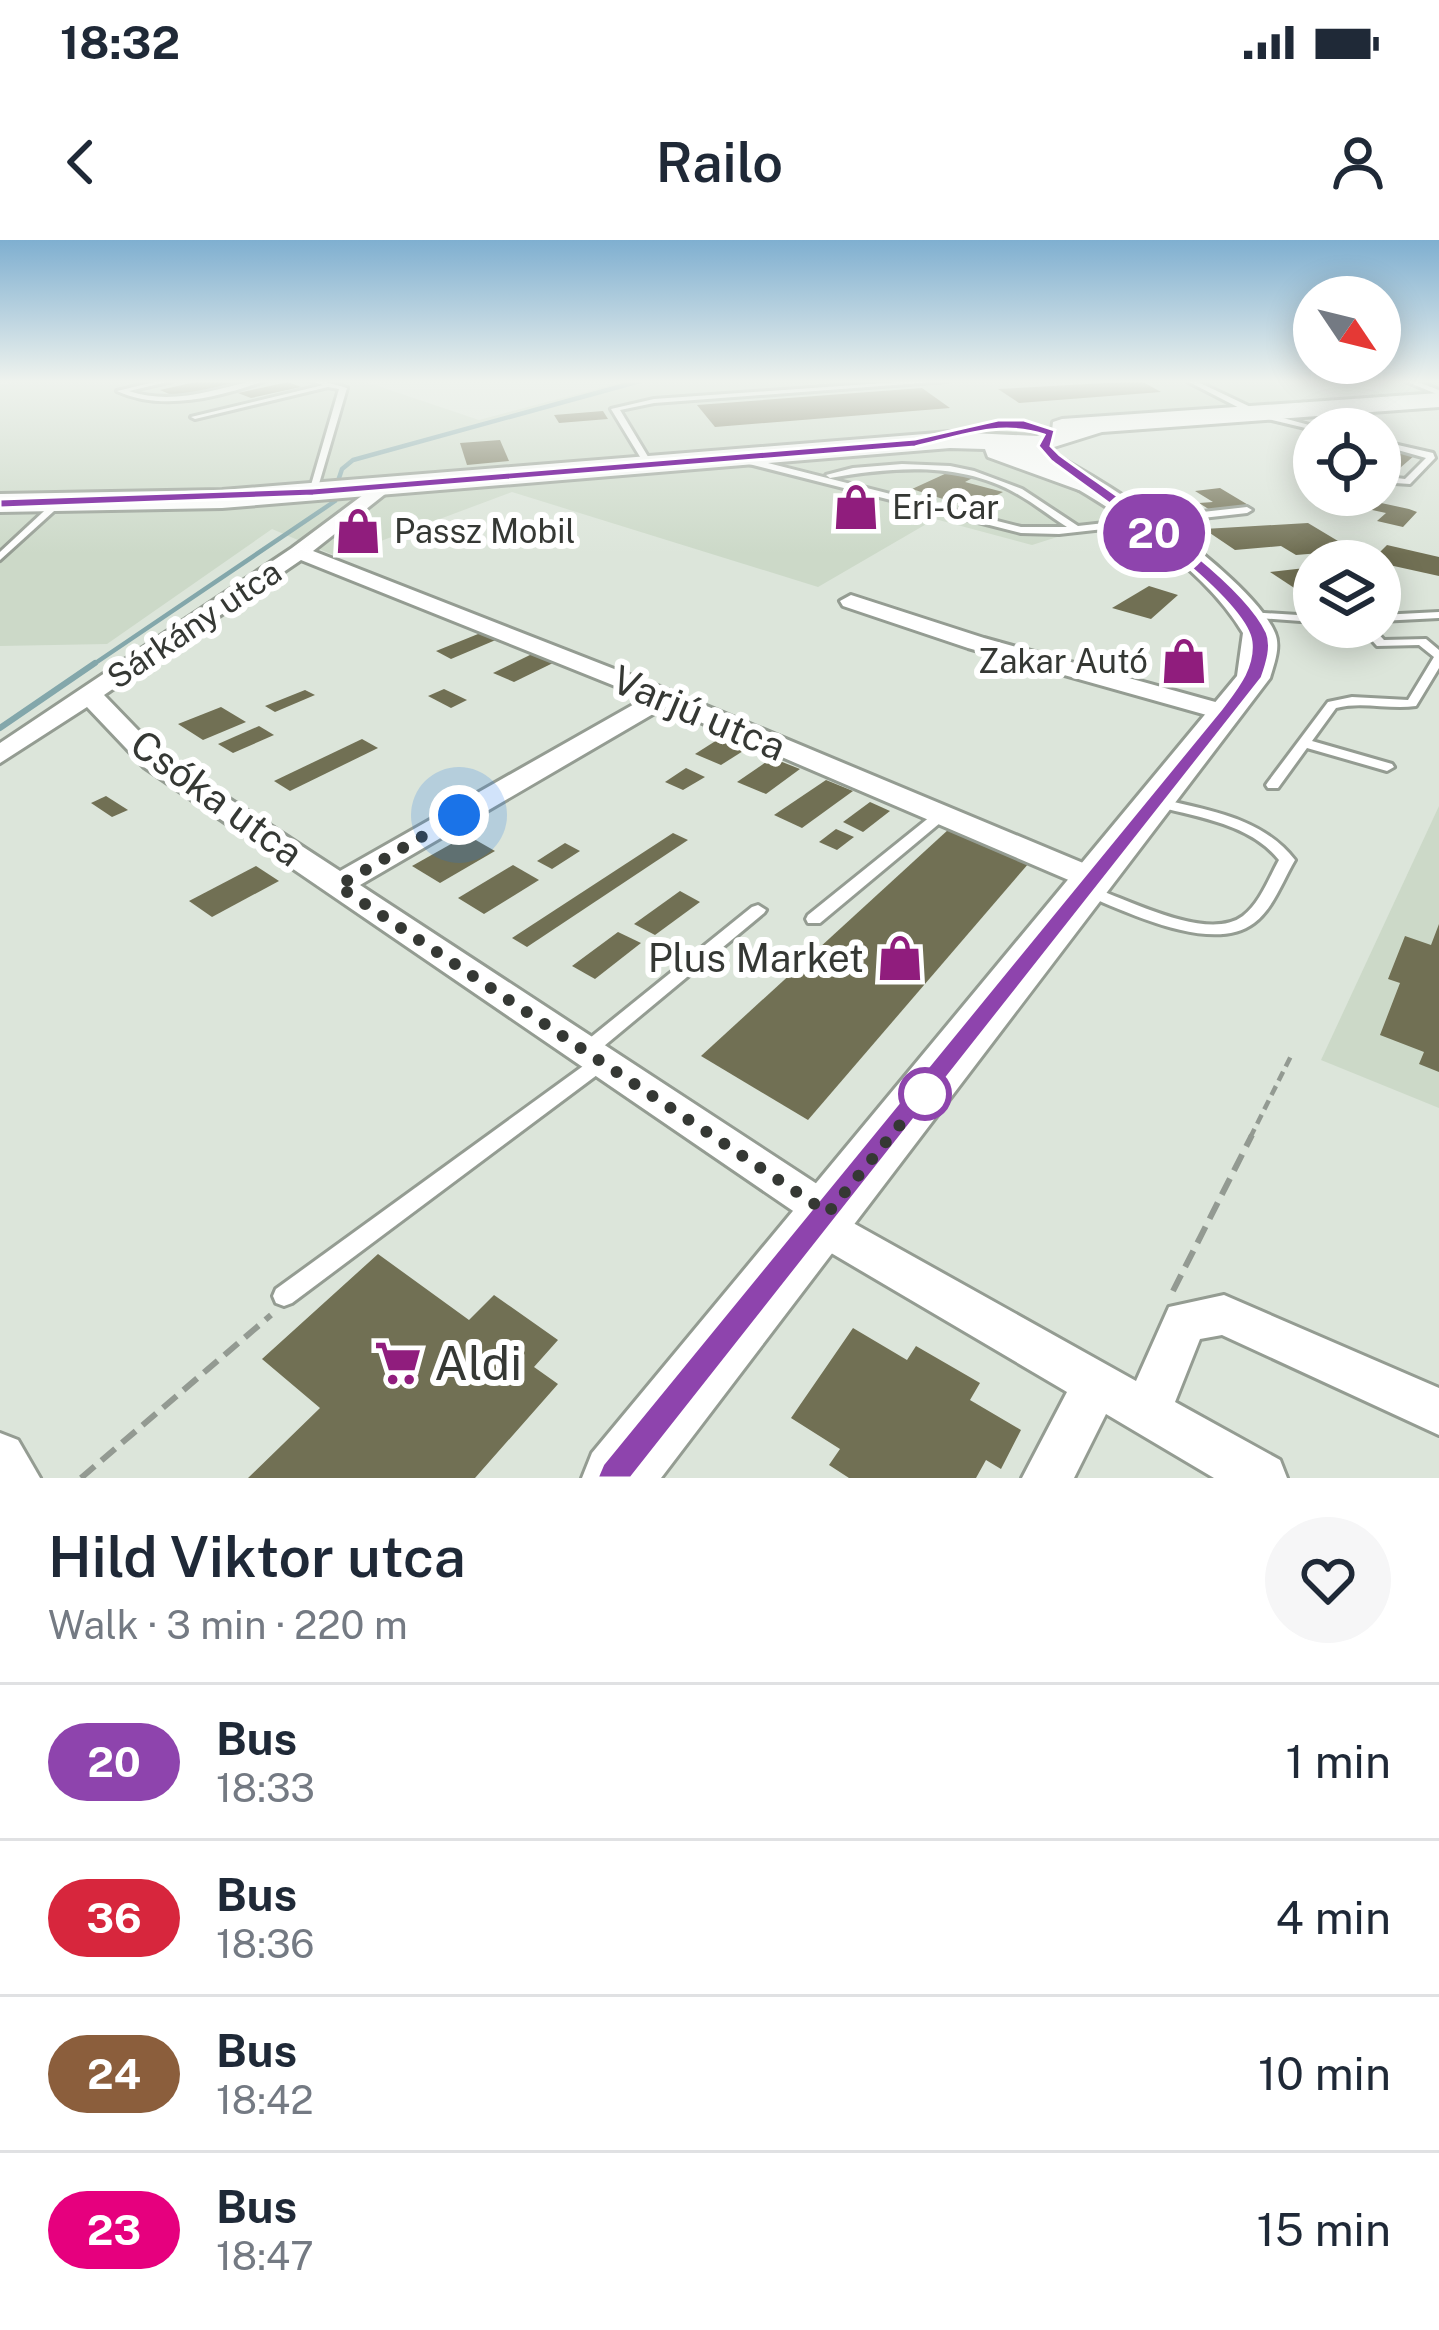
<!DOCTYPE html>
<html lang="en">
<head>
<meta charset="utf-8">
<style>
	body { margin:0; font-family:"Public Sans",sans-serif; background:#f6f6f7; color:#1f2937; height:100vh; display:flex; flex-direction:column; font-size:45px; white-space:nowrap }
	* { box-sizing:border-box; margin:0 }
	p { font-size:39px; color:#747a83 }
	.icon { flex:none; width:66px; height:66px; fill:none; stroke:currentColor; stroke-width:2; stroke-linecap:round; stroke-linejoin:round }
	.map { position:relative; height:1238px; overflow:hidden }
	.side { display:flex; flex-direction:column; background:#fff; flex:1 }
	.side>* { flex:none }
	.badge { padding:0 24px; border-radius:39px; font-size:42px; line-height:78px }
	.needle { width:78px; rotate:125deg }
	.fabs { position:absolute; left:1293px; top:36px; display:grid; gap:24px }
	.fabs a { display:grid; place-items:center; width:108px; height:108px; border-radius:50%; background:#fff; box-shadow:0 6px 30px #0003; font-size:60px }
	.you { position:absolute; width:60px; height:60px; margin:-30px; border:9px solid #fff; border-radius:50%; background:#1a73e8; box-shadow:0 0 0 18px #1a73e833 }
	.map>.badge { position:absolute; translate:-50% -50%; box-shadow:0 0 0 6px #fff }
	.round { display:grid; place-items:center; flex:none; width:126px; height:126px; border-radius:63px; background:#f6f6f7 }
	.summary { display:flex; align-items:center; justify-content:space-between; height:204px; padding:0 48px }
	h1 { font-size:57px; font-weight:600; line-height:90px }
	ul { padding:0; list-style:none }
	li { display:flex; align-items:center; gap:36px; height:156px; padding:0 48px; border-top:3px solid #e0e1e3 }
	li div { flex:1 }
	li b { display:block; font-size:45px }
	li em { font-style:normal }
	li .badge { min-width:132px; font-weight:700; text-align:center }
	.status { display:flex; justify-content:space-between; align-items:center; height:84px; padding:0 60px; background:#fff; direction:ltr }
	.status svg { height:33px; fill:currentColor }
	header { display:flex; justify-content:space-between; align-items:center; height:156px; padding:0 48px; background:#fff; font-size:54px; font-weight:600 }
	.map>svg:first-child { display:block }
	.built { fill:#ccd9c8 }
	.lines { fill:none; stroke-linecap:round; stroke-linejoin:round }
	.stream-far1 { stroke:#83a7ab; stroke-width:4.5 }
	.stream { stroke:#83a7ab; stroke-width:6 }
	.building { fill:#717054 }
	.lane-casing { stroke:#949c92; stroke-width:6 }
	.street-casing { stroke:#949c92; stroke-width:6 }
	.secondary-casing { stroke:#949c92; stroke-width:6 }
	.primary-casing { stroke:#949c92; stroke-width:6 }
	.path-far1 { stroke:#939a92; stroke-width:4.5; stroke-dasharray:10 6; stroke-linecap:butt }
	.path { stroke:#939a92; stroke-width:6; stroke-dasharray:18 9; stroke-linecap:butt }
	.lane { fill:#fff; fill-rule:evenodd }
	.street { fill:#fff; fill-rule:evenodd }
	.secondary { fill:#fff; fill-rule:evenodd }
	.primary { fill:#fff; fill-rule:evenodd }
	.line { fill:#8e44ad; stroke:#fff; stroke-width:3 }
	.walk { stroke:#353834; stroke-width:12; stroke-dasharray:0 21.6 }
	.stop-dot { fill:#fff; stroke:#8e44ad; stroke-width:6 }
	.labels { text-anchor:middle; stroke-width:12; stroke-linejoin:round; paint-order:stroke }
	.far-poi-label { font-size:33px; fill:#353834; stroke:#fff; text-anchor:start }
	.far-street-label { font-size:33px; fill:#353834; stroke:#fff }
	.street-label { font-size:39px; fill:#353834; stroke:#fff }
	.poi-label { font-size:39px; fill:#353834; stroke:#fff; text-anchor:end }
	.near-poi-label { font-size:48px; fill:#353834; stroke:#fff; text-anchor:start }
</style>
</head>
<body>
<div class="status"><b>18:32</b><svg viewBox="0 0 49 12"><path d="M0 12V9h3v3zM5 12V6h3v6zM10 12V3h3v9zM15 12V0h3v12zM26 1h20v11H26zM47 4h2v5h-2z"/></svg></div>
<header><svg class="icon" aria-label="back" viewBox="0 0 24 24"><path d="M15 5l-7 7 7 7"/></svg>Railo<svg class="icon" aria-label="person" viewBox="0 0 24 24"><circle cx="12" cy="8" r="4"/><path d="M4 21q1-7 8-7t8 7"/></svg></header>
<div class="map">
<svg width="1439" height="1238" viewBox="0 0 1439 1238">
	<rect width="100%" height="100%" fill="#dce5da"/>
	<g class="built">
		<polygon points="19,141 363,141 479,180 627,141 1439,141 1439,157 1010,190 1117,278 1032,305 935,279 818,347 512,252 338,317 272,289 107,404 0,406 0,145"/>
		<polygon points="1439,566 1439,868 1321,820"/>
	</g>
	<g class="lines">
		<g class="stream-far1">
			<polyline points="338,241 342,229 353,220 640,141"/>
			<polyline points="91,426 335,261"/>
		</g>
		<polyline class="stream" points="0,488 95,423"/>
	</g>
	<g class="building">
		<polygon points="200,141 240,143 176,157 160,150"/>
		<polygon points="1141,141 1161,152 1019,163 998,149"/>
		<polygon points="288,142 301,147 251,158 238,153"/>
		<polygon points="922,148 950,168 715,187 697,165"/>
		<polygon points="603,171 608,179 559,183 554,175"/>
		<polygon points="500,200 509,221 467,225 460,203"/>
		<polygon points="1395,212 1415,215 1393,234 1380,231 1380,224"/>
		<polygon points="960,227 984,232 965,242 1003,252 971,268 912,249"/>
		<polygon points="1220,248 1250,266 1210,270 1199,263 1213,262 1195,251"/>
		<polygon points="1344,255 1409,269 1417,272 1403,287 1377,281 1386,273 1335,262"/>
		<polygon points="1308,283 1343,304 1322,306 1332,312 1296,315 1281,306 1235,310 1204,289"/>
		<polygon points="1387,305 1439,317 1439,336 1371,321"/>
		<polygon points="1314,327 1314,361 1270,332"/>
		<polygon points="1149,346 1178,355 1151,379 1112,368"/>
		<polygon points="483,392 498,399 451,419 436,411"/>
		<polygon points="532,414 553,423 514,442 493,433"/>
		<polygon points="444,449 467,460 451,468 428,456"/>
		<polygon points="305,450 315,455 275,472 265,466"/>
		<polygon points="221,467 246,482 203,500 178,484"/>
		<polygon points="259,486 274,495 233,513 218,504"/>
		<polygon points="725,495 751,506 721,525 695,514"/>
		<polygon points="362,499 378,508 290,551 274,541"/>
		<polygon points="772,518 800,529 766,554 737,542"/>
		<polygon points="686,528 705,537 683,550 665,542"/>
		<polygon points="826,540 853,551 802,588 774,575"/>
		<polygon points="106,556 128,570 112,577 91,563"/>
		<polygon points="870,562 890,571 863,592 843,582"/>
		<polygon points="836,589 854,597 837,610 819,602"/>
		<polygon points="949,589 1029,623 808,880 701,816"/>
		<polygon points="673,593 688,600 527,707 512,698"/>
		<polygon points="467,595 495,611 440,643 412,626"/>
		<polygon points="565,603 580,611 552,629 537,621"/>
		<polygon points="513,625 539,640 484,674 458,658"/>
		<polygon points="256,626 279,641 212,677 189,661"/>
		<polygon points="680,651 700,662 655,695 634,684"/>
		<polygon points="1439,684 1439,832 1419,824 1424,812 1380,795 1400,743 1388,739 1405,696 1431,705"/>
		<polygon points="618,692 641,703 595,739 572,726"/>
		<polygon points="378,1014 469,1080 494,1055 558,1100 534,1127 558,1144 475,1238 248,1238 320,1168 262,1119"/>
		<polygon points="853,1088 907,1120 916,1106 980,1143 970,1160 1021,1190 1001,1229 986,1220 976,1238 849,1238 829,1225 840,1209 791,1178"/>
	</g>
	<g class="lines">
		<defs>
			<g id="lane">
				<path d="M158,141H172L129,151C170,165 211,151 251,141H264C220,157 162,172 117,151Z"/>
				<polygon points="311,141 323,141 347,148 316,254 309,252 339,149 328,147 195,179 191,177 323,145"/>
				<polygon points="911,141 947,141 654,163 620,170 653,225 649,228 645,225 611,169 654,159"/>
				<polygon points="1187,141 1196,141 1261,172 1324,189 1314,190 1255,176"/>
				<polygon points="1405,141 1415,141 1439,150 1439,155"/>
				<polygon points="1380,201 1433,213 1435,218 1410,244 1380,242 1380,236 1405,239 1426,218 1380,205"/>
				<path d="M744,217L1021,287H1067C1051,277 1035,264 1019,255C961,221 893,227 830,238L826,235L853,228L902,224L950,226L974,231L1022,249L1078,286L1247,267L1252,270L1247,273L1059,294L1021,293L741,222V218Z"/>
				<polygon points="56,260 64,262 0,320 0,312"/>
				<polygon points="1248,372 1314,376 1314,382 1244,377 1244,373"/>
				<polygon points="1439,372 1439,378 1380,381 1380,375"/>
				<path d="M1360,387H1372L1384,400L1426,399L1439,410V428L1416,466C1389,470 1363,461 1336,468L1312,501L1392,524L1394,527L1387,531L1307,508L1278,548H1268L1266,545L1268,542L1328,462L1352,457L1408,460L1434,417L1419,405L1377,406Z"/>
				<path d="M1157,558C1206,570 1262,577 1295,620C1283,640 1273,669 1254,683C1212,715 1125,671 1083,654L1080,651L1088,646C1126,658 1207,703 1243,676C1260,663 1269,638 1279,620C1250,583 1195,577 1152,565L1150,562L1152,559Z"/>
				<polygon points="941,571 946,572 948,575 946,578 820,683 808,683 806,679 808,675 936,572"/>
				<polygon points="758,665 766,670 764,673 592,816 586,817 580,816 577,811 580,806 752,667"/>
				<polygon points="603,814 609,816 612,821 609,826 292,1063 284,1066 276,1063 273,1056 276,1049 597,816"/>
			</g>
			<g id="street">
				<path d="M379,243L394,247L313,311L673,452L1107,633L1111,640L1107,647H1085L665,467L360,645L843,961L849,973L846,979L1136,1141L1169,1067L1224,1055L1439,1148V1195L1222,1095L1200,1099L1175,1162L1280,1220L1287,1238H1214L1106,1174L1074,1238H1022L1067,1152L804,997L798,985L802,977L144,527L87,467L0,523V503L292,308ZM301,320L645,458L340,631L162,515L104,455Z"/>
				<polygon points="851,355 984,398 1237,468 1241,473 1228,481 968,408 843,366 840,361"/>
				<polygon points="0,1193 18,1200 40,1238 0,1238"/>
			</g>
			<path id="secondary" d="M1012,197C1073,214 1251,334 1275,393C1281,407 1274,424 1270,438L661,1238H582L592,1213L1237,436L1243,393C1198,317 1083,248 1004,209L1001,204Z"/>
			<polygon id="primary" points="1439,153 1439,167 1102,192 1038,212 1022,211 1089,236 1093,242 1089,248 1079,250 988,217 985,209 950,208 222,268 0,272 0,254 222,250 950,192 1037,196 1052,191 1053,182 1062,179"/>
		</defs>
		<use href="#lane" class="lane-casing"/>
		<use href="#street" class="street-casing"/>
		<use href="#secondary" class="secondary-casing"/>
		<use href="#primary" class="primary-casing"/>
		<polyline class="path-far1" points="1250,898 1291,816"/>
		<g class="path">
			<polyline points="1173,1051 1252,895"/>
			<polyline points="81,1238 271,1075"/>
		</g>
		<use href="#lane" class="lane"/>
		<use href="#street" class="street"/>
		<use href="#secondary" class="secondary"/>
		<use href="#primary" class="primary"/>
	</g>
	<linearGradient id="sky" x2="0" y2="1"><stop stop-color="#7fafd0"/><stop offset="0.45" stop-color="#eff3ee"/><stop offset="1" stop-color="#eff3ee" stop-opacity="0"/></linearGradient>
	<rect width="1439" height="314" fill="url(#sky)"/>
	<path class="line" d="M998,180H1024L1055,190L1051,206L1060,215C1114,255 1240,335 1267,392C1273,406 1267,424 1262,438L631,1238H597L603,1224L1221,469C1236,449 1254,428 1251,402C1246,356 1092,252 1051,221L1038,206L1044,195C1000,180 958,197 915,207L313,256L0,268V259L313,248L915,199Z"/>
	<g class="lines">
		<polyline class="walk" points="459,575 338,646 828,973 925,854"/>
	</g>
	<defs>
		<symbol id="shop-bare" viewBox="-9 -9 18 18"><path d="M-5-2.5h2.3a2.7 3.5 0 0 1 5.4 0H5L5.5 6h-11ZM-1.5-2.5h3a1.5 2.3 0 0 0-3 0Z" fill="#901d7d" stroke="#fff" stroke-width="2.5" paint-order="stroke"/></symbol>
		<symbol id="supermarket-bare" viewBox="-9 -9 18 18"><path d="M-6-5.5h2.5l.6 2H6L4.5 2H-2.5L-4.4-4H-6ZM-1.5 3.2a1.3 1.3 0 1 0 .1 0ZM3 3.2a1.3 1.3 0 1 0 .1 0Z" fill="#901d7d" stroke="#fff" stroke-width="2.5" paint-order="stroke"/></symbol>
	</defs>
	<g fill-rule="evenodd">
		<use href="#shop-bare" x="823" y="234" width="66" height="66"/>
		<use href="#shop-bare" x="325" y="258" width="66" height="66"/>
		<use href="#shop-bare" x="1151" y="388" width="66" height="66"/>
		<use href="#shop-bare" x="867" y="685" width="66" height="66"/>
		<use href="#supermarket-bare" x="365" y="1090" width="66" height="66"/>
	</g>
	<circle class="stop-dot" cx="925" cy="854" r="24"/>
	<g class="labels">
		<g class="far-poi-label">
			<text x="892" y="279">Eri-Car</text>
			<text x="394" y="303">Passz Mobil</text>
			<text x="1148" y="433" text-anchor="end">Zakar Autó</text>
		</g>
		<g class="far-street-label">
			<text transform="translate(194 384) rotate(-34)" y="12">Sárkány utca</text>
		</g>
		<g class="street-label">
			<text transform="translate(699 473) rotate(23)" y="14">Varjú utca</text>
			<text transform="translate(217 558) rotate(36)" y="14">Csóka utca</text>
		</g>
		<g class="poi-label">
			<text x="864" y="732">Plus Market</text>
		</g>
		<g class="near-poi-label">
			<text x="434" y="1140">Aldi</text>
		</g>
	</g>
</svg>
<div class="fabs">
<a><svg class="needle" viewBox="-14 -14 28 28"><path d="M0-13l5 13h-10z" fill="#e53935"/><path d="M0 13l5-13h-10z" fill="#747a83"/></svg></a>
<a><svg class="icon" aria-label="locate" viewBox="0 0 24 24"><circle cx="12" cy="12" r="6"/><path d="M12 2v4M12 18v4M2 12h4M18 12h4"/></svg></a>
<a><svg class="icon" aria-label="layers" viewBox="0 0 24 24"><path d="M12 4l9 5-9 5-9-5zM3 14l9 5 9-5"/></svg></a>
</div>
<div class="you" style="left:459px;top:575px"></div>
<b class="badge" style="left:1154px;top:293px;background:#8e44ad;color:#fff">20</b>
</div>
<section class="side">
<div class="summary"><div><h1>Hild Viktor utca</h1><p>Walk · 3 min · 220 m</p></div><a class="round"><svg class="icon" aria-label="heart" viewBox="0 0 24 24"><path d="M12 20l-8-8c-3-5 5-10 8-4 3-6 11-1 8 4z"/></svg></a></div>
<ul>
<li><span class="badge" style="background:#8e44ad;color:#fff">20</span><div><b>Bus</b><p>18:33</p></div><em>1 min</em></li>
<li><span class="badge" style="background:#d7263d;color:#fff">36</span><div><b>Bus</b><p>18:36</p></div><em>4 min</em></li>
<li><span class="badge" style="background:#8b5e3c;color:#fff">24</span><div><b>Bus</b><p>18:42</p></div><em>10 min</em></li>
<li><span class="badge" style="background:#e6007e;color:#fff">23</span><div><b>Bus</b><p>18:47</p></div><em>15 min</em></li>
</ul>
</section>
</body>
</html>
